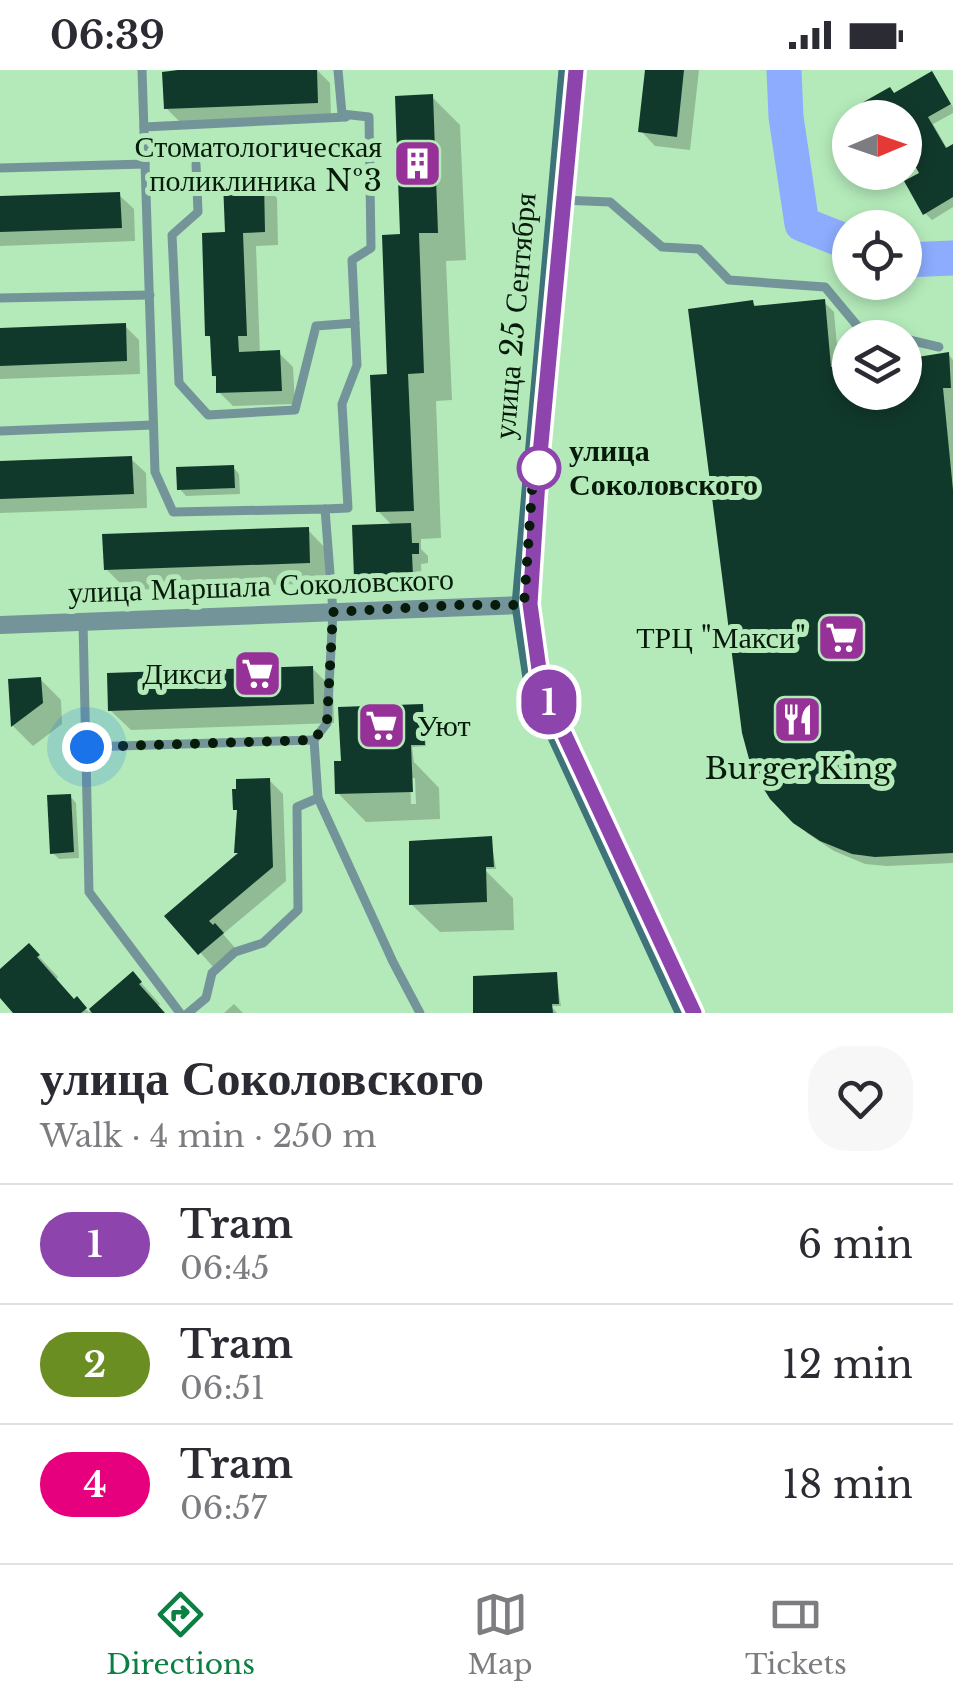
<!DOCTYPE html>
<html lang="en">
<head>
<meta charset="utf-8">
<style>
	body { margin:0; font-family:"Libre Baskerville",serif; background:#f7f7f7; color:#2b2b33; height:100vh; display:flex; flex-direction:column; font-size:38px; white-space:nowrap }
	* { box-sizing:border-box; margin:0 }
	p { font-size:32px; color:#7c7c81 }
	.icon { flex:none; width:55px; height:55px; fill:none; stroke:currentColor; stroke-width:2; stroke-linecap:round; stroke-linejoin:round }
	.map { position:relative; height:943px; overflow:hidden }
	.drawer { display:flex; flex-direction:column; background:#fff; flex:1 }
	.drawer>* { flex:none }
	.badge { padding:0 20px; border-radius:32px; font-size:35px; line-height:65px }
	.needle { width:65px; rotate:88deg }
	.controls { position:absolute; left:832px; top:30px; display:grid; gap:20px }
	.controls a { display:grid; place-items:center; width:90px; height:90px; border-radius:50%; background:#fff; box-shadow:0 5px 15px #0003; font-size:50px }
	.you { position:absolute; width:50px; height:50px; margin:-25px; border:8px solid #fff; border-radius:50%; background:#1a73e8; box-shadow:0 0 0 15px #1a73e833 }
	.map>.badge { position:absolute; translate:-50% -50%; box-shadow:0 0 0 5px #fff }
	.round { display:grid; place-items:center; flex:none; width:105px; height:105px; border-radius:40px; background:#f7f7f7 }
	.overview { display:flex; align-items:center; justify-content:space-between; height:170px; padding:0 40px }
	h1 { font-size:48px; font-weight:800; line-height:75px }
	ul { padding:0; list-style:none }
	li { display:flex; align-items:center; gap:30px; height:120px; padding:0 40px; border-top:2px solid #e1e1e2 }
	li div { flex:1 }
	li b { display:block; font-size:38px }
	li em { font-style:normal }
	li .badge { min-width:110px; font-weight:700; text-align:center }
	.status { display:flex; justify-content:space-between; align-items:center; height:70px; padding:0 50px; background:#fff; direction:ltr }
	.status svg { height:28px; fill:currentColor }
	.menu { display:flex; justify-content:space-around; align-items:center; height:140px; border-top:2px solid #e1e1e2; background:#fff; font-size:28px; color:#7c7c81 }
	.menu a { display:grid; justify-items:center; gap:5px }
	.menu .active { color:#0b8043 }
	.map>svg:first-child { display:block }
	.shadow { fill:#0003; fill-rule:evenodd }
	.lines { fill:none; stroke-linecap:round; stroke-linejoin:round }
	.river { stroke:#8dacfe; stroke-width:35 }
	.building { fill:#11392b }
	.lane { stroke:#73959a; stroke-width:9 }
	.street { stroke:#73959a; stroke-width:18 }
	.secondary { stroke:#3e737a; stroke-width:25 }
	.tram { stroke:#416145; stroke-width:2.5 }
	.line-casing { stroke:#fff; stroke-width:22 }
	.line { stroke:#8e44ad; stroke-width:15 }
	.walk { stroke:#071b0a; stroke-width:10; stroke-dasharray:0 18 }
	.stop-dot { fill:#fff; stroke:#8e44ad; stroke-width:5 }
	.labels { text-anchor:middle; stroke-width:10; stroke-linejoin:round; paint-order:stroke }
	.poi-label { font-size:30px; fill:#071b0a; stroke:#b4eaba; text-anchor:end }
	.street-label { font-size:30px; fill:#071b0a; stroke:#b4eaba }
	.stop-label { font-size:30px; font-weight:bold; fill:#071b0a; stroke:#b4eaba; text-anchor:start }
</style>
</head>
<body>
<div class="status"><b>06:39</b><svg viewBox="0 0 49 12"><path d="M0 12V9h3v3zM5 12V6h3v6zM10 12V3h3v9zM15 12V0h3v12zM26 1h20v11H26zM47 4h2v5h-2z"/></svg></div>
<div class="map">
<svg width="953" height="943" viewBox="0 0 953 943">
	<rect width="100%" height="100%" fill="#b4eaba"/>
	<g class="shadow">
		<polygon points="181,0 317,0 330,13 331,47 180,52 166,38"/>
		<polygon points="647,0 699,0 690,80 655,76 641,61"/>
		<polygon points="931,4 953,37 953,43 933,54 948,80 953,77 953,137 932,150 925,143 922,104 905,73 905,48 895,25"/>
		<polygon points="432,27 460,55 466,190 446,191 452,330 436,331 441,468 421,469 421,479 428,486 428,493 421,494 422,516 367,517 356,507 393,456 378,441 390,307 403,166"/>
		<polygon points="263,113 277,128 278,175 256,176 260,284 279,283 293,297 295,334 233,336 219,322 218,309 214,305 213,270 208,265 228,165"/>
		<polygon points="119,125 134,139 135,171 0,176 0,129"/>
		<polygon points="752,232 758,238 824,232 834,242 839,299 850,298 850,322 905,322 905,292 948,284 953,290 953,793 887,796 865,794 834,781 807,763 772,728"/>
		<polygon points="125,256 139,270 140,304 0,309 0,260"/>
		<polygon points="131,389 146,403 147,438 0,443 0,393"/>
		<polygon points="233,397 239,404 240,424 186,426 180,419"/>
		<polygon points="308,460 328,481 329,513 127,520 106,499"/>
		<polygon points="312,598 333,619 334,653 131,660 110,640"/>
		<polygon points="40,609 61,630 62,654 33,676 13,656 11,612"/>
		<path d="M422,636L426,676L412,677L414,692L439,718L440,749L366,752L338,723L348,693ZM410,708H415L416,734H411Z"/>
		<polygon points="269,710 283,724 286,811 223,864 236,879 214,898 168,846 240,785 237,782 239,742 235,739"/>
		<polygon points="70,726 76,733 79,788 59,789 53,783"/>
		<polygon points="491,769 496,799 484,799 513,828 514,860 440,862 411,834"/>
		<polygon points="29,876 58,907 56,910 75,931 89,942 133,904 160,934 158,936 164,943 16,943 0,925 0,902"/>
		<polygon points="556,904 561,936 551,936 557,943 475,943"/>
		<polygon points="234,934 243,943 224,943"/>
	</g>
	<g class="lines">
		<g class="river">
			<polyline points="784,0 786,47 802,154 850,173"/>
			<polyline points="905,190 953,188"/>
		</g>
	</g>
	<g class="building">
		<polygon points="178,0 317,0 318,33 164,39 162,2"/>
		<polygon points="645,0 684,0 677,67 638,62"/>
		<polygon points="932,1 951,34 928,47 946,78 953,74 953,127 923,145 904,111 919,103 905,78 905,48 868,48 860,34 890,17 894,23"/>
		<polygon points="433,24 438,163 419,163 424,303 408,304 414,441 376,442 370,305 387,304 382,165 400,164 395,26"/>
		<polygon points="154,103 175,103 175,118 154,119"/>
		<polygon points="264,111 265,162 243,163 247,266 238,266 239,282 280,280 282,321 216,323 216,306 212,306 210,266 205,266 202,163 225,162 223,112"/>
		<polygon points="120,122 122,158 0,162 0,126"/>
		<polygon points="825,229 831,297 850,295 850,322 905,322 905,289 949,282 951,318 943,318 953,420 953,783 875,787 852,784 820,771 793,753 770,729 752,700 742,663 688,239 753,230 754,236"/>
		<polygon points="126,253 127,291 0,296 0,258"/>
		<polygon points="132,386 134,424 0,429 0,391"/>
		<polygon points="234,395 235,418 177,420 176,397"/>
		<polygon points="411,453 412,473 419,473 419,484 412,484 413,506 354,508 352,455"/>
		<polygon points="309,457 310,493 104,500 102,464"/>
		<polygon points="313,596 314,634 108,641 107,603"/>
		<polygon points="41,607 43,633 11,657 8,609"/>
		<polygon points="423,634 425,675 411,675 413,722 335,724 334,691 341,691 338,637"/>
		<polygon points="270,708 273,797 209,851 213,855 215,853 224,863 198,885 164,846 238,783 234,783 237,740 233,740 232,719 236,719 236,709"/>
		<polygon points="71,724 74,782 50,784 47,725"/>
		<polygon points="492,766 494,797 486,797 487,832 409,835 409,771"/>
		<polygon points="29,873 40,885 37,887 74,929 77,926 87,938 81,943 13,943 0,928 0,899"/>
		<polygon points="133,901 142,912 139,914 165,943 92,943 89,939"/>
		<polygon points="557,902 559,934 552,934 553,943 473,943 473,906"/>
	</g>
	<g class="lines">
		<g class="lane">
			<polyline points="142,0 155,402 173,442 325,439 333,542 327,653 314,670 318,728 297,737 298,840 263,873 235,882 212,903 206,928 188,943"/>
			<polyline points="144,57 346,47"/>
			<polyline points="196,94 198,142 172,165 179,313 208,345 295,340 316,256 355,253"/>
			<polyline points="0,98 145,94"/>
			<polyline points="561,130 610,132 662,177 699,179 729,210 825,217 860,259 898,268"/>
			<polyline points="0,228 150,225"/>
			<polyline points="905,269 939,277"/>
			<polyline points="0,361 153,355"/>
			<polyline points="325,439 348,438 342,334 357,295 352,190 371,178 369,47 342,44 338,0"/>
			<polyline points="83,552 89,822 180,943"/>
			<polyline points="87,677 314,670"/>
			<polyline points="318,728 393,892 420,943"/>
		</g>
		<polyline class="street" points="0,555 524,535"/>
		<polyline class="secondary" points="571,0 524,535 536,614 688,943"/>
		<polyline class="tram" points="576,0 539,395 531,534 541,614 694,943"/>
	</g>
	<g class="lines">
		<defs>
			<polyline id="line" points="576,0 539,395 530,534 541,614 694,943"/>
		</defs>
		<use href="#line" class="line-casing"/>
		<use href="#line" class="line"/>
		<polyline class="walk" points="87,677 314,670 327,652 333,542 458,535 524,535 534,392 539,398"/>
	</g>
	<defs>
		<symbol id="building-square" viewBox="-11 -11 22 22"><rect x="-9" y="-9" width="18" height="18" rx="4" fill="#963197" stroke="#b4eaba"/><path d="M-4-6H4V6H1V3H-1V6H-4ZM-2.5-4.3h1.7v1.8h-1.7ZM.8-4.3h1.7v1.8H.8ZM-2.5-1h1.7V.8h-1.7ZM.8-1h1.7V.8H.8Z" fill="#fff"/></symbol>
		<symbol id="supermarket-square" viewBox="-11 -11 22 22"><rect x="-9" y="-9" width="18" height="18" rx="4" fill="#963197" stroke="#b4eaba"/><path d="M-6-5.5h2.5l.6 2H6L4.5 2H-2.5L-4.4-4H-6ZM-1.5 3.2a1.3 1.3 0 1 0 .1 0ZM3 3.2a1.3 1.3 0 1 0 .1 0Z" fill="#fff"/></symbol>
		<symbol id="restaurant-square" viewBox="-11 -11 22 22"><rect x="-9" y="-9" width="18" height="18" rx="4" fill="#963197" stroke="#b4eaba"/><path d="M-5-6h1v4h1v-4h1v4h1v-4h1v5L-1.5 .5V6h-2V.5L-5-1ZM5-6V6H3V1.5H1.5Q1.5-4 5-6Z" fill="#fff"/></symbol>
	</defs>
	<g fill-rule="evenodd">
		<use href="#building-square" x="390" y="66" width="55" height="55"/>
		<use href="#supermarket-square" x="814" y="540" width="55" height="55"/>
		<use href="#supermarket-square" x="230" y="576" width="55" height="55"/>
		<use href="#restaurant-square" x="770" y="622" width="55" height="55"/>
		<use href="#supermarket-square" x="354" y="628" width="55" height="55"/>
	</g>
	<circle class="stop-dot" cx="539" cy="398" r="20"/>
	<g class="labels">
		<g class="poi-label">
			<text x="382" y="87">Стоматологическая<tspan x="382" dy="34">поликлиника №3</tspan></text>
			<text x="806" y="578">ТРЦ "Макси"</text>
			<text x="222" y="614">Дикси</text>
			<text x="417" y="666" text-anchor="start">Уют</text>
			<text x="798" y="709" text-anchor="middle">Burger King</text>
		</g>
		<g class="street-label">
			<text transform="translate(515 246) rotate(-85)" y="10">улица 25 Сентября</text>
			<text transform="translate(261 516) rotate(-2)" y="10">улица Маршала Соколовского</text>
		</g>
		<g class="stop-label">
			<text x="569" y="391">улица<tspan x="569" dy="34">Соколовского</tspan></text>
		</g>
	</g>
</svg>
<div class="controls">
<a><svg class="needle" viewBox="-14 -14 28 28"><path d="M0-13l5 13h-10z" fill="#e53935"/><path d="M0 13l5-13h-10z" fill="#7c7c81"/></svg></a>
<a><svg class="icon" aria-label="locate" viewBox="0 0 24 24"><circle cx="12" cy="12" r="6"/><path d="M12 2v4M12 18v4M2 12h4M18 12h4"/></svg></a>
<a><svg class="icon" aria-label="layers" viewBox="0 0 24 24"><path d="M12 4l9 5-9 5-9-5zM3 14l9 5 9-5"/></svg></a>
</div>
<div class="you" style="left:87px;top:677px"></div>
<b class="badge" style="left:549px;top:632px;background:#8e44ad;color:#fff">1</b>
</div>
<section class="drawer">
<div class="overview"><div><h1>улица Соколовского</h1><p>Walk · 4 min · 250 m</p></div><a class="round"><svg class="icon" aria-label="heart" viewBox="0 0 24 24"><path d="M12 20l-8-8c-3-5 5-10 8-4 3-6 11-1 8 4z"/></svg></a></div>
<ul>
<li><span class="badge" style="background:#8e44ad;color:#fff">1</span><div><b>Tram</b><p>06:45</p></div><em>6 min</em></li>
<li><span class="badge" style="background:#6b8e23;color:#fff">2</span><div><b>Tram</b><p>06:51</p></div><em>12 min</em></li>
<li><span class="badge" style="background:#e6007e;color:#fff">4</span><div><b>Tram</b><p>06:57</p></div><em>18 min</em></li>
</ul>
</section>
<nav class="menu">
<a class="active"><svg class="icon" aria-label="directions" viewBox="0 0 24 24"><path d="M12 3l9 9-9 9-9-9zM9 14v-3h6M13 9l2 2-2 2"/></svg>Directions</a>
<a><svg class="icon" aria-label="map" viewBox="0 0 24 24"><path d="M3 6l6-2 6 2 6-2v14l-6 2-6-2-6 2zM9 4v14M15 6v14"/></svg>Map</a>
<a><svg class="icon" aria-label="tickets" viewBox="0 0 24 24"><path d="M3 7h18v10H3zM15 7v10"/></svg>Tickets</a>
</nav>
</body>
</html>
